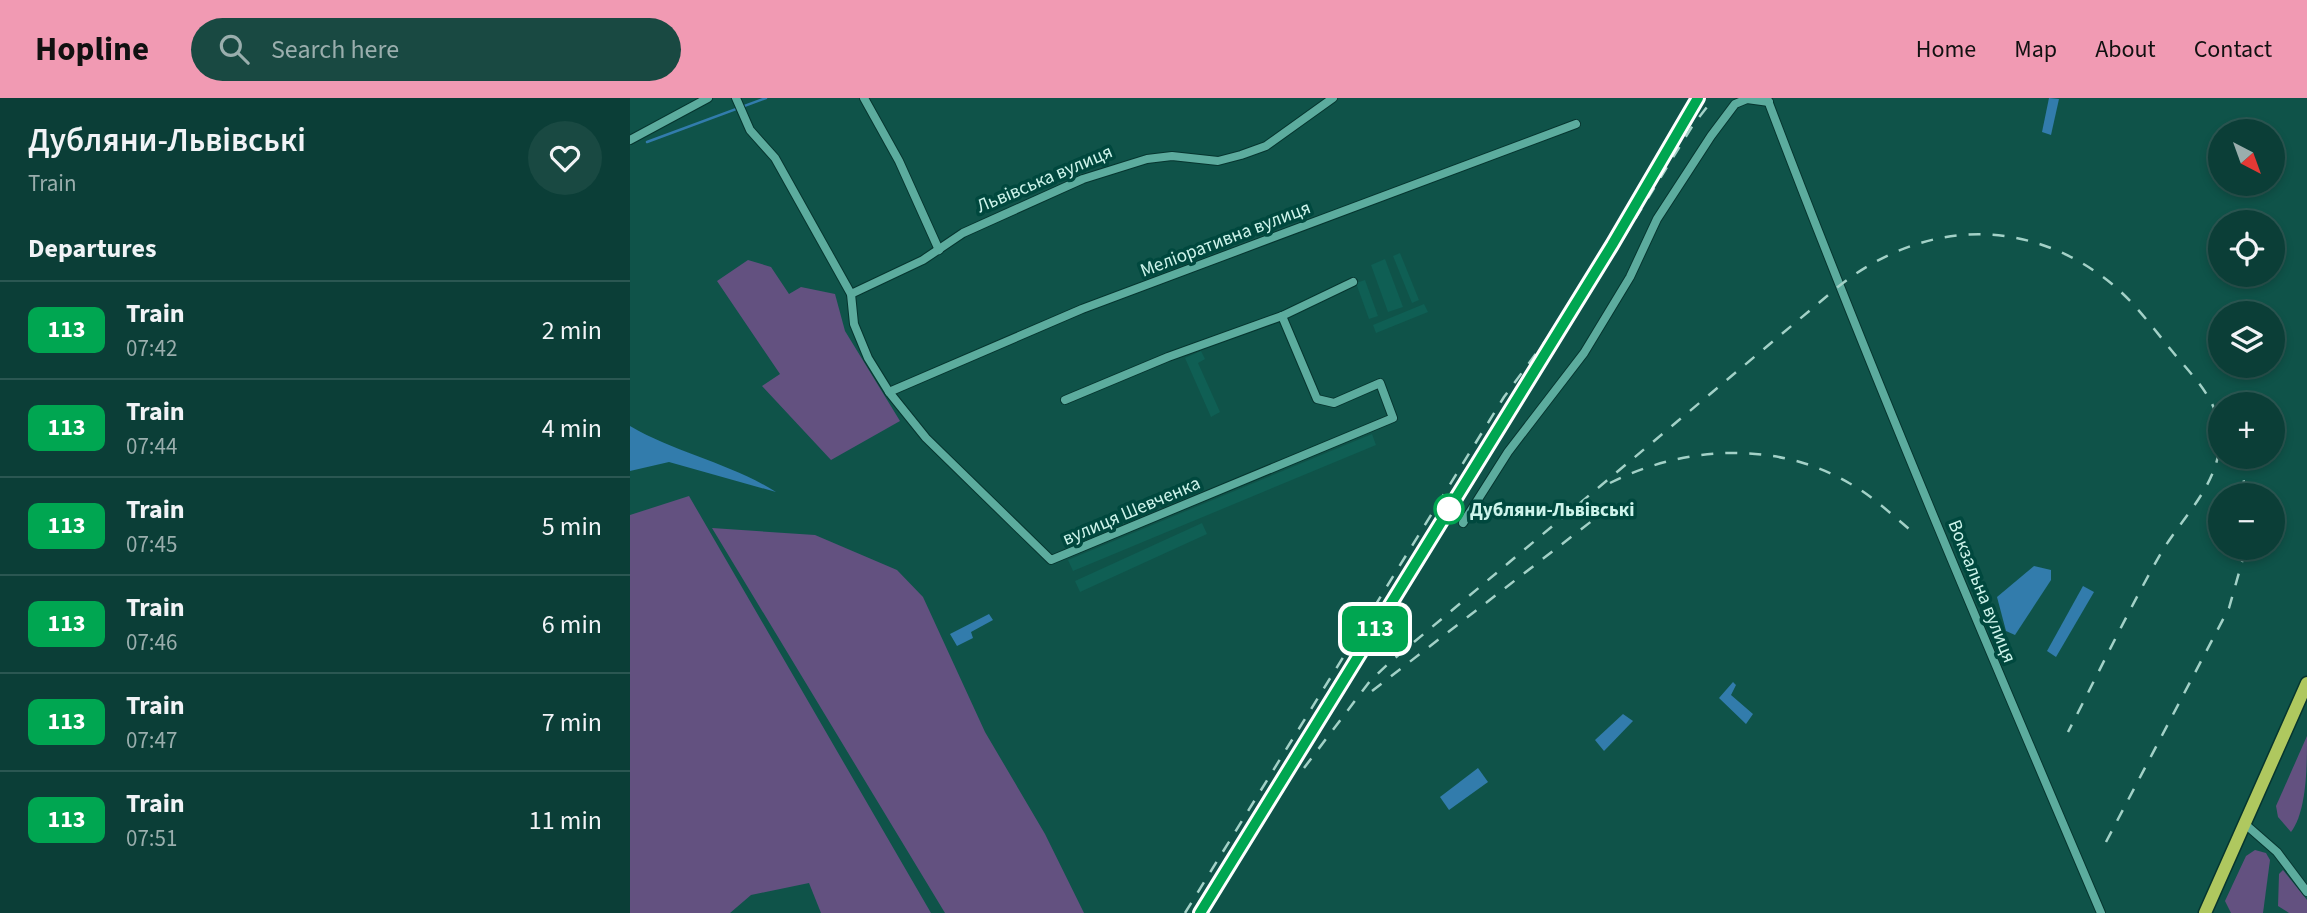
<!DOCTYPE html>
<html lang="en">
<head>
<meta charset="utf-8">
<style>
	body { margin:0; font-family:"Source Sans 3",sans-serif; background:#194942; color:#f1f3f6; height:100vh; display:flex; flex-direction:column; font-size:26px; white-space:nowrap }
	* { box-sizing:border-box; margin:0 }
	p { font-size:23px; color:#9aaead }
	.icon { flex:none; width:38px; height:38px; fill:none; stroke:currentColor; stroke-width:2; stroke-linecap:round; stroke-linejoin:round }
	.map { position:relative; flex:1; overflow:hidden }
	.side { display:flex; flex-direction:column; background:#0b3e37; width:630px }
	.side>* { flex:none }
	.badge { padding:0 14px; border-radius:10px; font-size:24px; line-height:46px }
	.needle { width:46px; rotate:139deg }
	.buttons { position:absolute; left:1578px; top:21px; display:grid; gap:14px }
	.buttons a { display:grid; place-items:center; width:77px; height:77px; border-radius:50%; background:#0b3e37; box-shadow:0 4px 10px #0003,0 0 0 2px #2b5752; font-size:35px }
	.map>.badge { position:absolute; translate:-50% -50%; box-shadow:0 0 0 4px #fff }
	h2 { padding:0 28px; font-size:26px; line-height:63px }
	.round { display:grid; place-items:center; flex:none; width:74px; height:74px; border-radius:37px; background:#194942 }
	.headline { display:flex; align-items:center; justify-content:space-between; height:119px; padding:0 28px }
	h1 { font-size:33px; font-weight:600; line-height:52px }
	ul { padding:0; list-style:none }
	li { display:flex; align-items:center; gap:21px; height:98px; padding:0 28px; border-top:2px solid #2b5752 }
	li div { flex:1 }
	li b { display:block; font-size:26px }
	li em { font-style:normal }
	li .badge { min-width:77px; font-weight:700; text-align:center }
	header { display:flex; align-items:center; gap:42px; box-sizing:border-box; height:98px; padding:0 35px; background:#f19ab3; color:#111 }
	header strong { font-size:33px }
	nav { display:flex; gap:38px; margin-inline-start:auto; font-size:24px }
	.search { width:490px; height:63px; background:#194942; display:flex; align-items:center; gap:18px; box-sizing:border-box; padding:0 24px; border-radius:38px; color:#9aaead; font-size:26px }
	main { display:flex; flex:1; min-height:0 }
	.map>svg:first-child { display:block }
	.built { fill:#0f5f54 }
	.green { fill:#635180 }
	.water { fill:#327cac }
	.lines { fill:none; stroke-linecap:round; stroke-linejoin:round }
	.stream { stroke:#327cac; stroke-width:2.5 }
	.minor-casing { stroke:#06352f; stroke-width:10 }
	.highway-casing { stroke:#06352f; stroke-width:15 }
	.minor { stroke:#5cac9e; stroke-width:8 }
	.highway { stroke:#afc85f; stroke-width:12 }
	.rail { stroke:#a3d1c7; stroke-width:2.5; stroke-dasharray:12 12; stroke-linecap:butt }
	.line-casing { stroke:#fff; stroke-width:16 }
	.line { stroke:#00a651; stroke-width:10 }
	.stop-dot { fill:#fff; stroke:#00a651; stroke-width:3.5 }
	.labels { text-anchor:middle; stroke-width:7; stroke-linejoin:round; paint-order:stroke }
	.street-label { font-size:19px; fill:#cdf4eb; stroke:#00483e }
	.stop-label { font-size:19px; font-weight:bold; fill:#cdf4eb; stroke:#00483e; text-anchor:start }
</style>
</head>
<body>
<header>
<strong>Hopline</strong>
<div class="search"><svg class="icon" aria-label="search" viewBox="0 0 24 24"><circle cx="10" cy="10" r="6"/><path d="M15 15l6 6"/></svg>Search here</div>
<nav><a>Home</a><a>Map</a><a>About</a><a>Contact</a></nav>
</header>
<main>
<section class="side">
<div class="headline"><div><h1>Дубляни-Львівські</h1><p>Train</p></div><a class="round"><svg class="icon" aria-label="heart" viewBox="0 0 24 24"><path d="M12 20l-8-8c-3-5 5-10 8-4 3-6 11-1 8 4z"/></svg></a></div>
<h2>Departures</h2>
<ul>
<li><span class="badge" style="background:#00a651;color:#fff">113</span><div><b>Train</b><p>07:42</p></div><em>2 min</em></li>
<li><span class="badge" style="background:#00a651;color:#fff">113</span><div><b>Train</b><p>07:44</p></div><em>4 min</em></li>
<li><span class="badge" style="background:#00a651;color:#fff">113</span><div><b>Train</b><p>07:45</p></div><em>5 min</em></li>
<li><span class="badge" style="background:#00a651;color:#fff">113</span><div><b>Train</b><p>07:46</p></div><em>6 min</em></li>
<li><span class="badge" style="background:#00a651;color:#fff">113</span><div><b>Train</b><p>07:47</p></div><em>7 min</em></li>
<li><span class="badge" style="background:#00a651;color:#fff">113</span><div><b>Train</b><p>07:51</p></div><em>11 min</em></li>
</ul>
</section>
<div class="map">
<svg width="1677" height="815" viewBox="0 0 1677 815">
	<rect width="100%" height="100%" fill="#0f5349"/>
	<g class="built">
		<polygon points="770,155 789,202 782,205 763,158"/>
		<polygon points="755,161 773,209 758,214 741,167"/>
		<polygon points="735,182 748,218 739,221 726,185"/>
		<polygon points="794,206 798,214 746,235 743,227"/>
		<polygon points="571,253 575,261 568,265 590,314 581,319 555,260"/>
		<polygon points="742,336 746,347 443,473 438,462"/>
		<polygon points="572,425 577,436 450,494 445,483"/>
	</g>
	<g class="green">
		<polygon points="118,162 141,169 159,196 171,189 205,196 215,233 270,323 201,362 132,288 150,276 87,183"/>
		<polygon points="59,398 301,815 191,815 179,785 121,797 100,815 0,815 0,417"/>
		<polygon points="82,430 185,437 267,472 293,499 355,634 415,736 454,815 315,815"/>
		<path d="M1677,638C1677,667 1677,713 1661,734L1648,719L1646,708Z"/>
		<polygon points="1625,752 1636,755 1640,762 1633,815 1601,815 1595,803 1616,758"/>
		<polygon points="1653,772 1677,802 1677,815 1659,815 1648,808 1649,776"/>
	</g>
	<g class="water">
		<polygon points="1419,0 1429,1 1421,37 1412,34"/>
		<path d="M0,328C46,355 100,365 146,394L39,364L0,373Z"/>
		<polygon points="1404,468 1421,472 1421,482 1385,537 1376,533 1367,499"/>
		<polygon points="1453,488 1464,494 1426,559 1417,553"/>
		<polygon points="359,516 363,522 341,534 343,540 327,548 320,536"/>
		<polygon points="1103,584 1106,587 1101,597 1123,616 1116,626 1089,600"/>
		<polygon points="993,616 1003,623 974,653 965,642"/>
		<polygon points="848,670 858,684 819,712 810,699"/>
	</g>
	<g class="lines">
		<polyline class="stream" points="17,44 136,0"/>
		<defs>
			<g id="minor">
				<polyline points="106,0 120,32 145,60 221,196 224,226 238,260 259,294 296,340 421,462 763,320 750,285 704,305 687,301 652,218"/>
				<polyline points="234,0 269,63 309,152"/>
				<path d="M1137,0C1241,275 1356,545 1471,815"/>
				<polyline points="0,42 78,0"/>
				<polyline points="221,196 293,162 333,135 453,81 517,61 542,58 588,63 611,57 636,48 703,0"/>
				<polyline points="259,294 452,211 946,26"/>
				<polyline points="435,302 538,259 652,218 723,184"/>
				<polyline points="833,425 878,354 954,255 1000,179 1027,121 1081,38 1105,6 1117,1 1139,4"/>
				<polyline points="1615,726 1647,754 1677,794"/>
			</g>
			<polyline id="highway" points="1575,815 1677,585"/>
		</defs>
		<use href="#minor" class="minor-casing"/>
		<use href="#highway" class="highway-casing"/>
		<use href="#minor" class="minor"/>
		<use href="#highway" class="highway"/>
		<g class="rail">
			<polyline points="1055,25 1068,0"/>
			<polyline points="1023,75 1055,13"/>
			<polyline points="1608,359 1617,397"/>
			<path d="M980,385C1053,348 1146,342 1219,385C1241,397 1260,415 1279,431"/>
			<polyline points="742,593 976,412"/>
			<path d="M674,670L740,583L759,565L1209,188C1293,122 1397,117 1482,186C1505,205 1523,230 1542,253C1564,280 1593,306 1590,344C1587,389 1553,418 1531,455C1498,513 1469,574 1438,634"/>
			<polyline points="1476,744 1599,510 1616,450"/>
			<polyline points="555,815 874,299 936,215"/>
			<polyline points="577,815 1063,27 1084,0"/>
		</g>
	</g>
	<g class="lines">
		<defs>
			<polyline id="line" points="570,815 982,147 1068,0"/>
		</defs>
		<use href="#line" class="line-casing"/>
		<use href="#line" class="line"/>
	</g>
	<circle class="stop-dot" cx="819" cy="411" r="14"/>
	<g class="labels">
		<g class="street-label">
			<text transform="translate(414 80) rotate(-23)" y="7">Львівська вулиця</text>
			<text transform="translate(595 140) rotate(-21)" y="7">Меліоративна вулиця</text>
			<text transform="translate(501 412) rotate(-23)" y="7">вулиця Шевченка</text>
			<text transform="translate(1353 493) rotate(68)" y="7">Вокзальна вулиця</text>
		</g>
		<g class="stop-label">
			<text x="840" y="418">Дубляни-Львівські</text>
		</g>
	</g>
</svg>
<div class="buttons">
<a><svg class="needle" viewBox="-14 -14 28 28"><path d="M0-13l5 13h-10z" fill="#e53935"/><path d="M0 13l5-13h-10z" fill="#9aaead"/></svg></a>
<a><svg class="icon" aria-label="locate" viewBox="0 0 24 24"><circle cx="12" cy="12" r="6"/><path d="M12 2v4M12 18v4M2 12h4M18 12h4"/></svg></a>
<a><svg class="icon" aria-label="layers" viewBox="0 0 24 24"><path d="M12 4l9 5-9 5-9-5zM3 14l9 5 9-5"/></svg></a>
<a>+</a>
<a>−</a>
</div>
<b class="badge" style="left:745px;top:531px;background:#00a651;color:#fff">113</b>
</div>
</main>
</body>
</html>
